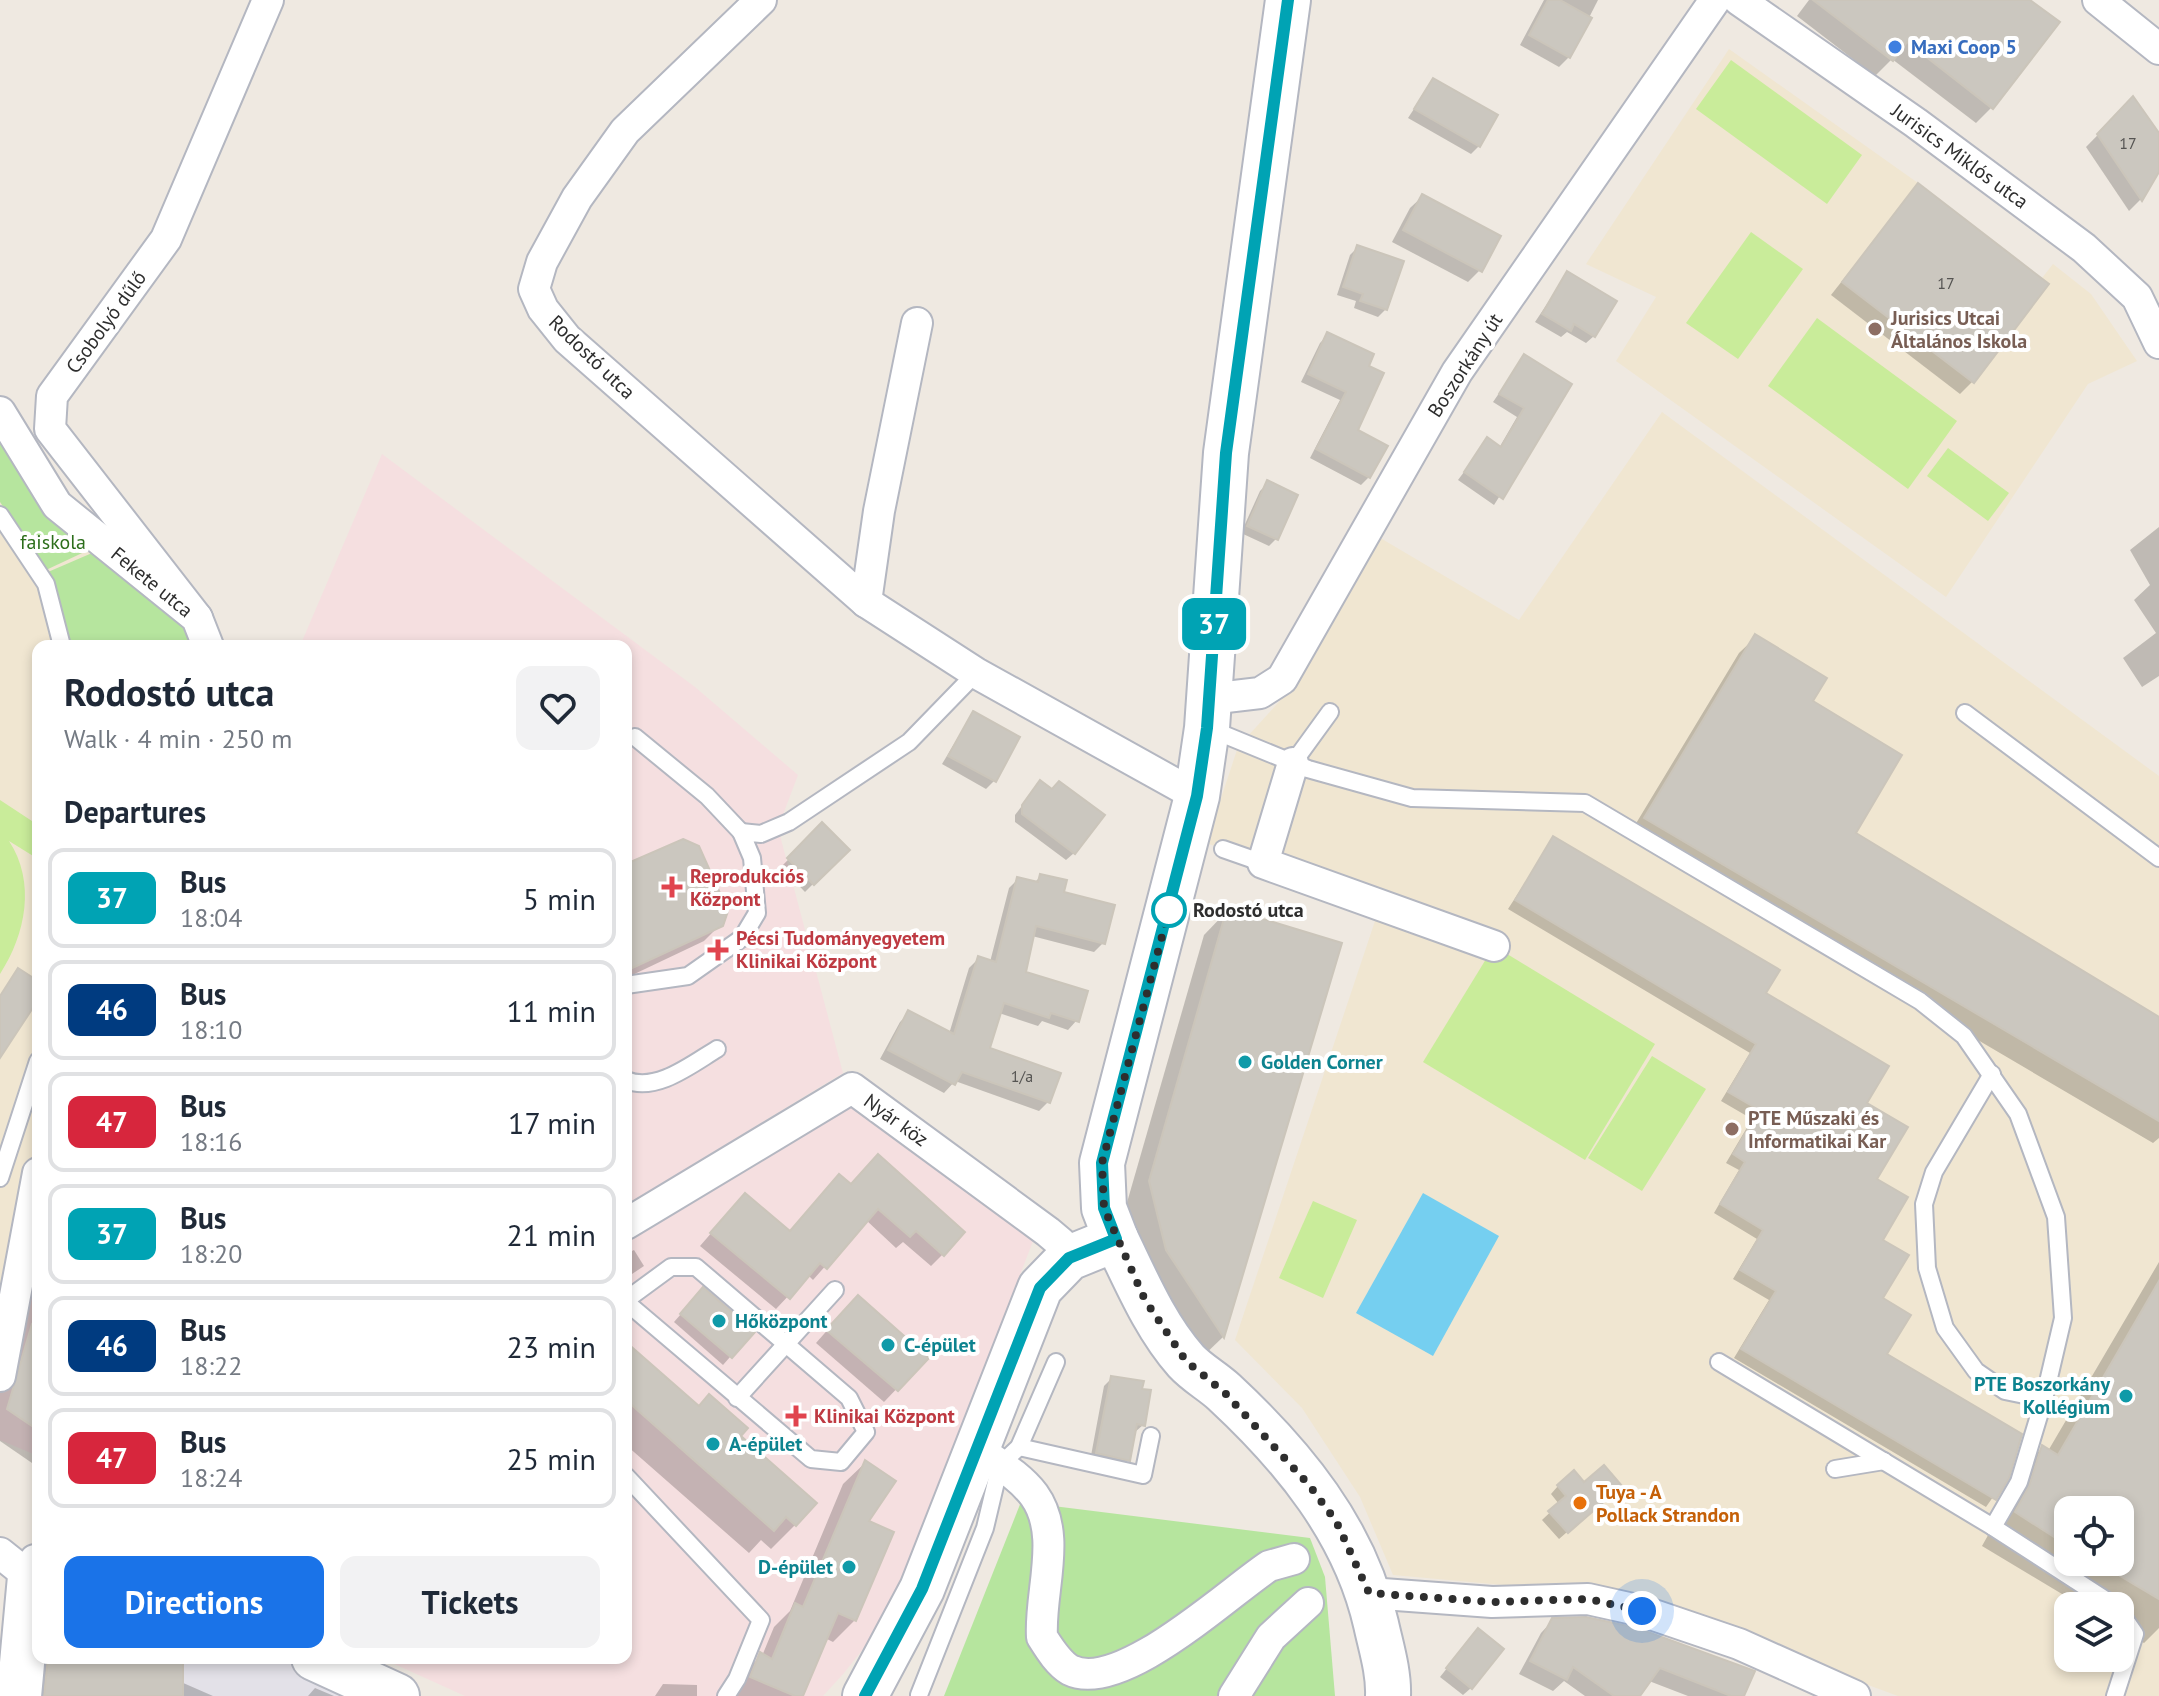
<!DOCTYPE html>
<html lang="en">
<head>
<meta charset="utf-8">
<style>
	body { margin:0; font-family:"PT Sans",sans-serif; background:#f2f2f3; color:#1f2937; height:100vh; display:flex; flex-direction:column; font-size:30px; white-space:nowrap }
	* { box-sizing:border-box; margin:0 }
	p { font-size:26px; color:#747a83 }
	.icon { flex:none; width:44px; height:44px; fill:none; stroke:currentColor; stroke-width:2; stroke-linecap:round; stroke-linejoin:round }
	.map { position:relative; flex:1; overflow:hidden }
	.details { position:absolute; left:32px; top:640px; width:600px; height:1024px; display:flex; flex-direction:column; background:#fff; border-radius:16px; box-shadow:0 4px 12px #0003 }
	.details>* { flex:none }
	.badge { padding:0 16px; border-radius:12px; font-size:28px; line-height:52px }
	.tools { position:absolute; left:2054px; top:1496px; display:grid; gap:16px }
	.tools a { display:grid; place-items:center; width:80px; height:80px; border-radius:16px; background:#fff; box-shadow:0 4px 12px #0003; font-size:40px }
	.you { position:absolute; width:40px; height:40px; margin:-20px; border:6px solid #fff; border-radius:50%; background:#1a73e8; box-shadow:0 0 0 12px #1a73e833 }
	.map>.badge { position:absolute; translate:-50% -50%; box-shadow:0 0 0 4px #fff }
	h2 { padding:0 32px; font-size:30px; line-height:72px }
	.round { display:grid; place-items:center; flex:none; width:84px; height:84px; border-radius:16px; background:#f2f2f3 }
	.head { display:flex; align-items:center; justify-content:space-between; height:136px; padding:0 32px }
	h1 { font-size:38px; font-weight:700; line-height:60px }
	.button { display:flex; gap:16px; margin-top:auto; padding:16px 32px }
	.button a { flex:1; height:92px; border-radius:16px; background:#1a73e8; color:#fff; font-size:32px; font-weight:700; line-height:92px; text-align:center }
	.button a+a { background:#f2f2f3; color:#1f2937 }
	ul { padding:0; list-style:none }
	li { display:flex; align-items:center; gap:24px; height:100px; margin:0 16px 12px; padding:0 16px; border:4px solid #e0e1e3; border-radius:16px }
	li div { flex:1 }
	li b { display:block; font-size:30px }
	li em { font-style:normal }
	li .badge { min-width:88px; font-weight:700; text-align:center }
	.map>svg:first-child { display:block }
	.industrial { fill:#e3e1e8 }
	.education { fill:#f0e6d1; fill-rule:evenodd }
	.medical { fill:#f5dfe0 }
	.green { fill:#b6e59e }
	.pitch { fill:#c9ec9a }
	.water { fill:#75cff0 }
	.shadow { fill:#0003; fill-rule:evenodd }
	.building { fill:#cbc7bf; stroke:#cbc5ba; stroke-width:2 }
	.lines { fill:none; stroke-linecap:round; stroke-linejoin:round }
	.lane-casing { stroke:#b4b7c1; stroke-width:20 }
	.street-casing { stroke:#b4b7c1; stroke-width:34 }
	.secondary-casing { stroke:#b4b7c1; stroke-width:48 }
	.lane { stroke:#fff; stroke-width:16 }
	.street { stroke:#fff; stroke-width:30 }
	.secondary { stroke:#fff; stroke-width:44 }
	.line-casing { stroke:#fff; stroke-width:18 }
	.line { stroke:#00a3b4; stroke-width:12 }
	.walk { stroke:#2e2e2e; stroke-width:8; stroke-dasharray:0 14.4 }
	.shop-dot { fill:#3f7fe0; stroke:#fff; stroke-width:3 }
	.education-dot { fill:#8d6e63; stroke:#fff; stroke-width:3 }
	.health-dot { fill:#e0444e; stroke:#fff; stroke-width:3 }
	.stop-dot { fill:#fff; stroke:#00a3b4; stroke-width:4 }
	.culture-dot { fill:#0f9aa8; stroke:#fff; stroke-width:3 }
	.food-dot { fill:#e8710a; stroke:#fff; stroke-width:3 }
	.labels { text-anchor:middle; stroke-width:8; stroke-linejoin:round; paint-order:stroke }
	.number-label { font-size:16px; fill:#555452 }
	.shop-label { font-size:20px; font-weight:bold; fill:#366cbe; stroke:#fff; text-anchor:start }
	.street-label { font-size:20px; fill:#2e2e2e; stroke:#fff }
	.education-label { font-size:20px; font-weight:bold; fill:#785e54; stroke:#fff; text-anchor:start }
	.park-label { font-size:20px; fill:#2c6e1b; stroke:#fff }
	.health-label { font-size:20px; font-weight:bold; fill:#be3a42; stroke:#fff; text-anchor:start }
	.stop-label { font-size:20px; font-weight:bold; fill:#2e2e2e; stroke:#fff; text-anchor:start }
	.culture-label { font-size:20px; font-weight:bold; fill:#0d838f; stroke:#fff; text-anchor:start }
	.food-label { font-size:20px; font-weight:bold; fill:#c56008; stroke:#fff; text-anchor:start }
</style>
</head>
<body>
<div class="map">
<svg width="2159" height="1696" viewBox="0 0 2159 1696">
	<rect width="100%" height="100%" fill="#efe9e1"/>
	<polygon class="industrial" points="38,1658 284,1658 366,1696 34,1696"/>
	<g class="education">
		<polygon points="1729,49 1918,183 2042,278 2053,264 2091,294 2137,361 2088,384 1946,597 1616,361 1656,297 1586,264"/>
		<polygon points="0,412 57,505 208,646 38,646 38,1173 0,1376"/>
		<path d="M1662,412L2159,776V1696H1898L1627,1596L1393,1575L1360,1497L1302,1408L1235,1340L1376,918L1264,863L1206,843L1238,747L1286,694L1377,536L1519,620ZM2068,1510H2120V1562H2068ZM2068,1606H2120V1658H2068Z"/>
	</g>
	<g class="medical">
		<polygon points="382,454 695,687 798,775 778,828 843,1073 626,1205 626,646 300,646"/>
		<polygon points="851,1103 1033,1241 900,1589 875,1634 844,1673 823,1696 465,1696 381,1658 626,1658 626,1242"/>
		<polygon points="38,1173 38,1456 0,1440 0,1376"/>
	</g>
	<g class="green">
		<polygon points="0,427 95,547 46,570 0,502"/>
		<polygon points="99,550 192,627 199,646 69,646 48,572"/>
		<polygon points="1021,1502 1310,1538 1325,1577 1335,1696 944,1696"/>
	</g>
	<g class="pitch">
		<polygon points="1731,60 1862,155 1827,204 1696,109"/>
		<polygon points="1751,232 1803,269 1738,359 1686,323"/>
		<polygon points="1817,318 1957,421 1908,489 1768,386"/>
		<polygon points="1948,448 2009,493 1988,521 1927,476"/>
		<path d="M0,800L38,825V859L9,841C36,882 26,934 0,974Z"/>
		<polygon points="1494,946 1655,1044 1585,1160 1423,1062"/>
		<polygon points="1652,1056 1706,1089 1642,1191 1588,1158"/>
		<polygon points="1313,1201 1357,1220 1323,1298 1279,1278"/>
	</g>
	<polygon class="water" points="1423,1193 1499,1236 1433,1356 1356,1313"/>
	<g class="shadow">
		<polygon points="1544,0 1598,0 1569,57 1559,67 1520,45"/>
		<polygon points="1809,0 2027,0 1992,107 1976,123 1892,59 1875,76 1797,16"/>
		<polygon points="1433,80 1479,146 1471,154 1408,118"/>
		<polygon points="2133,99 2159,136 2159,166 2140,200 2129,211 2086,147"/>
		<polygon points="1918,185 1972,382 1960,394 1831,295"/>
		<polygon points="1423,196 1480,270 1468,282 1392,242 1410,208"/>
		<polygon points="1358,247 1386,309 1378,317 1354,308 1356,301 1337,295 1350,255"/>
		<polygon points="1567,274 1594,336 1586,343 1567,332 1561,337 1535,322"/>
		<polygon points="1328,335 1366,367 1355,431 1369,477 1361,485 1310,458 1340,400 1301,382 1320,343"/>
		<polygon points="1524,357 1570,385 1494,505 1458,480 1488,440 1499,448 1517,417 1493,402"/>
		<polygon points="1268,483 1276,539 1269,546 1241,533 1260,491"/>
		<polygon points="2159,527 2159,676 2142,687 2123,658 2156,633 2134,600 2150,585 2130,550"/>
		<polygon points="1756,637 1811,701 1854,833 2159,1019 2159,1138 2153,1143 1629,835 1739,653"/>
		<polygon points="973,713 994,781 986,789 942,764"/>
		<polygon points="1033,791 1074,853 1066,860 1015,822 1015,815"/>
		<polygon points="822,825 847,850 805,892 781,867"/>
		<polygon points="1554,838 1763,993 1865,1103 1880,1240 1885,1355 2007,1477 1986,1507 1734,1358 1769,1300 1733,1279 1757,1239 1714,1213 1739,1170 1726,1163 1752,1119 1721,1101 1750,1053 1508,909"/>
		<polygon points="626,866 721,924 704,941 626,978"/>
		<polygon points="1041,876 1061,893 1103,943 1094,952 1032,936 1024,973 1077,1020 1068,1030 1042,1021 1038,1026 999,1013 987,1049 1048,1102 1039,1111 955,1081 944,1093 880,1059 900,1022 909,1013 949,1034 969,968 979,958 990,962 1009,888 1018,879 1034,883"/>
		<polygon points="1228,910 1339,944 1223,1337 1199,1360 1142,1275 1126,1206 1204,935"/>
		<polygon points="866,1169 943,1254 931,1266 903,1242 896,1248 866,1220 813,1280 808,1275 776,1309 700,1246 733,1208 789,1233 851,1186"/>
		<polygon points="634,1250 644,1266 626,1278 626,1254"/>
		<polygon points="38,1256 38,1458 32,1463 0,1441 0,1384"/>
		<path d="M2159,1262V1628L2144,1643L2120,1629V1606H2082L1982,1546L1996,1521L2008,1482L2042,1448L2048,1451ZM2068,1510H2120V1562H2068Z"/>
		<polygon points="695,1298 752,1332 723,1365 674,1322"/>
		<polygon points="846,1309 926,1358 884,1402 816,1343"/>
		<polygon points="626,1345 698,1408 738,1436 795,1525 771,1549 761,1540 749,1553 626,1445"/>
		<polygon points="1112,1378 1143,1425 1135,1432 1128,1460 1120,1468 1090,1461 1104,1386"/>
		<polygon points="865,1463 866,1522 855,1620 833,1642 825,1638 801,1696 731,1696 738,1676 762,1656 774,1627 790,1611 843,1484"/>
		<polygon points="1584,1485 1612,1493 1559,1539 1542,1520 1559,1504 1551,1494 1558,1486"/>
		<polygon points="1553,1620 1742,1696 1688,1696 1649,1681 1638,1696 1585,1696 1564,1681 1553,1691 1519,1674 1541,1633"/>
		<polygon points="1471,1638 1471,1688 1463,1695 1440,1677"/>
		<polygon points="38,1658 181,1658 181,1682 213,1696 34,1696"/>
		<polygon points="663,1684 697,1685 697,1696 655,1696"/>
		<polygon points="315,1688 334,1696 308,1696"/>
	</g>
	<g class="building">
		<polygon points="1548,0 1560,0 1592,18 1570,58 1529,35"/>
		<polygon points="1813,0 2030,0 2060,22 1993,109 1907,42 1893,61"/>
		<polygon points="1433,78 1498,115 1480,147 1414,109"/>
		<polygon points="2133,96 2159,133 2159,172 2142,201 2097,134"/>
		<polygon points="1918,183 2049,284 1974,383 1842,282"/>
		<polygon points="1422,194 1501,236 1482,272 1403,230"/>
		<polygon points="1357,245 1404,261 1387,310 1360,301 1363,294 1343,287"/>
		<polygon points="1567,271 1617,301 1595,337 1574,324 1571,331 1542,314"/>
		<polygon points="1327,332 1374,354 1369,366 1384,373 1358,430 1388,446 1370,478 1316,449 1346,392 1308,374"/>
		<polygon points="1524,354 1572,384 1503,499 1464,472 1487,437 1501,447 1524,408 1499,394"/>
		<polygon points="1267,480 1298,495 1278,540 1247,526"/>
		<polygon points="1755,634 1827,678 1813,701 1902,755 1856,833 2159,1017 2159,1121 1644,818"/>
		<polygon points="973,711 1020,737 996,782 948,756"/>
		<polygon points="1040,780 1052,789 1059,781 1105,815 1075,854 1022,814 1022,805"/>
		<polygon points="822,822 850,850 814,885 787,858"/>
		<polygon points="1553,836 1780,970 1766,993 1889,1066 1867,1103 1908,1127 1877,1179 1908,1197 1883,1240 1909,1255 1883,1298 1911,1315 1887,1354 2022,1434 2009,1478 1996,1500 1741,1349 1776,1291 1740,1270 1763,1230 1720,1204 1745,1162 1733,1154 1759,1110 1728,1092 1756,1044 1515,900"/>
		<polygon points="683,839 699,846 728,911 723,926 626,971 626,864"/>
		<polygon points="1040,874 1067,880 1064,892 1115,905 1105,944 1036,926 1026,972 1088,991 1079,1022 1051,1013 1049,1018 1004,1003 990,1048 1061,1073 1050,1103 962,1072 955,1085 888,1050 908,1010 954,1034 978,956 996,962 1017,877 1038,882"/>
		<polygon points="1227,908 1342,943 1224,1338 1166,1250 1149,1181"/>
		<polygon points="18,968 38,981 38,1000 0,1058 0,996"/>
		<polygon points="878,1154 965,1232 944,1256 916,1231 910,1237 878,1209 827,1269 820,1263 790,1299 710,1233 745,1193 790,1231 839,1174 851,1184"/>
		<polygon points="2159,1281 2159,1599 2120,1576 2120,1510 2068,1510 2068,1546 2015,1512 2029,1486 2042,1445 2058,1455"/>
		<polygon points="703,1287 755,1332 732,1358 680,1314"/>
		<polygon points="858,1295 929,1358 898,1391 826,1330"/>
		<polygon points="32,1324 38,1325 38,1430 7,1409"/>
		<polygon points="626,1342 699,1406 709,1394 748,1428 741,1436 817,1503 796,1526 786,1517 774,1531 626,1400"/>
		<polygon points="1111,1376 1144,1381 1142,1389 1151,1390 1145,1426 1137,1424 1130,1461 1096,1453"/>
		<polygon points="865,1460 896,1481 869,1521 894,1532 856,1621 838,1613 803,1696 795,1696 750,1677 760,1652 772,1659 795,1603 803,1607"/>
		<polygon points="1604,1465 1622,1486 1568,1533 1548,1511 1566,1496 1557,1485 1574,1470 1584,1482"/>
		<polygon points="1586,1617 1637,1628 1755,1671 1744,1696 1731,1696 1660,1668 1640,1696 1614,1696 1573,1667 1567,1680 1530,1661 1552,1618"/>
		<polygon points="1478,1628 1504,1649 1472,1689 1446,1668"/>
		<polygon points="48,1658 183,1658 183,1696 44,1696"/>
	</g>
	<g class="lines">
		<defs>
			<g id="lane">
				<polyline points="0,515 46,584 62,646"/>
				<polyline points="1965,713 2159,858"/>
				<polyline points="1208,728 1308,769 1412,798 1585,803 1920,1001 1964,1036 2018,1114 2056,1217 2063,1318 2044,1399 2019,1482 1993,1527 2115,1606"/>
				<polyline points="635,737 707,796 741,832"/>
				<polyline points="1293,763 1330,712"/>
				<polyline points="1223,849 1263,863"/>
				<polyline points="626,985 688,976 742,938 757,913 752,858 741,832 761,834 789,822 909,742 976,673"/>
				<polyline points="1992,1074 1934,1172 1924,1204 1927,1268 1945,1328 1976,1371 2005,1391 2044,1399"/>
				<path d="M626,1080C656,1093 692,1064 717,1049"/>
				<polyline points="0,1178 38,1061"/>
				<polyline points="626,1300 671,1267 696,1267 849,1398 866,1432 841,1462 811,1459 626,1302"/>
				<polyline points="1719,1362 1993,1527"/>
				<polyline points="737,1398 835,1290"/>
				<polyline points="1019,1447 1143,1475 1151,1436"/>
				<polyline points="1835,1469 1884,1461"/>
				<polyline points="626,1476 761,1620 737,1679 726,1696"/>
				<polyline points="919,1695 985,1528 1000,1465 1019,1447 1056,1362"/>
				<polyline points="2115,1696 2135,1634 2120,1612"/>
			</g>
			<g id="street">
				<polyline points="761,0 625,131 577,198 542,262 534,289 543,309 567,339 866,602 976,673 1197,796"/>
				<polyline points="1739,0 1916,123 2084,248 2137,297 2159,343"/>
				<polyline points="2098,0 2159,49"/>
				<polyline points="0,412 57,505 197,618 208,646"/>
				<polyline points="866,602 879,511 917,323"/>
				<polyline points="197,618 50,429 52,396 166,239 268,0"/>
				<polyline points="1209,699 1260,693 1282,679 1457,372 1715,0"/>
				<polyline points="1293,763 1263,863 1494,946"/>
				<polyline points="626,1224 852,1088 1048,1232 1061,1243 1069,1258"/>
				<polyline points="0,1376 38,1173"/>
				<path d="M976,1448C995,1462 1019,1475 1034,1495C1063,1535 1039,1592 1042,1637C1049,1648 1058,1663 1070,1670C1120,1695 1228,1593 1269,1566L1294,1559"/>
				<polyline points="0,1553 30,1577 35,1560"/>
				<polyline points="1369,1593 1492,1602 1588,1599 1642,1611 1739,1644 1855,1696"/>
				<polyline points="1234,1696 1271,1637 1308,1603"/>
			</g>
			<g id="secondary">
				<path d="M1116,1239C1136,1280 1155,1326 1186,1361C1197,1373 1212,1381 1224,1392C1293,1456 1355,1531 1376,1624C1381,1647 1389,1672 1388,1696"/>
				<polyline points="314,1658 397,1696"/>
				<polyline points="19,1696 30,1577 38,1572"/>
				<polyline points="865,1696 922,1589 1040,1288 1069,1258 1116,1239 1104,1208 1102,1163 1197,796 1207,728 1226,453 1288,0"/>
			</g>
		</defs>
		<use href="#lane" class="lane-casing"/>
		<use href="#street" class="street-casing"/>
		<use href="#secondary" class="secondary-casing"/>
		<use href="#lane" class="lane"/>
		<use href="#street" class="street"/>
		<use href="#secondary" class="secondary"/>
	</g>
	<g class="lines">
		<defs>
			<polyline id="line" points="865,1696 922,1589 1040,1288 1069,1258 1116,1239 1104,1208 1102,1163 1197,796 1207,728 1226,453 1288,0"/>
		</defs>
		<use href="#line" class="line-casing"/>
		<use href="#line" class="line"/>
		<polyline class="walk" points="1169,910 1102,1163 1104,1208 1145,1300 1186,1361 1225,1393 1309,1485 1336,1521 1369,1593 1492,1602 1588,1599 1642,1611"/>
	</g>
	<circle class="shop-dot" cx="1895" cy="47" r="8"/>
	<g class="education-dot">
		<circle cx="1875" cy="329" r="8"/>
		<circle cx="1732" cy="1129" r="8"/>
	</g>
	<g class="health-dot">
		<path d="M668 875h8v8h8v8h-8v8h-8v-8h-8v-8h8z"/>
		<path d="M714 938h8v8h8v8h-8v8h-8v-8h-8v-8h8z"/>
		<path d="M792 1404h8v8h8v8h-8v8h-8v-8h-8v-8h8z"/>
	</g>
	<circle class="stop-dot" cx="1169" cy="910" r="16"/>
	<g class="culture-dot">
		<circle cx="1245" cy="1062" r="8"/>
		<circle cx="719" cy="1321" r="8"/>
		<circle cx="888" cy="1345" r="8"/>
		<circle cx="2126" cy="1396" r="8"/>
		<circle cx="713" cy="1444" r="8"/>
		<circle cx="849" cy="1567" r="8"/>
	</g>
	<circle class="food-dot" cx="1580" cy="1503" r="8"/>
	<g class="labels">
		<g class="number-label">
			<text x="2128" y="149">17</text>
			<text x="1946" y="289">17</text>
			<text x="1022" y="1082">1/a</text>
		</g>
		<g class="shop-label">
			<text x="1911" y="54">Maxi Coop 5</text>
		</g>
		<g class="street-label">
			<text transform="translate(1960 156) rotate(36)" y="7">Jurisics Miklós utca</text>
			<text transform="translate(106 322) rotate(-54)" y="7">Csobolyó dűlő</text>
			<text transform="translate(592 357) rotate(44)" y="7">Rodostó utca</text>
			<text transform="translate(1465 365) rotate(-57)" y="7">Boszorkány út</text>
			<text transform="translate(152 582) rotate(39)" y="7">Fekete utca</text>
			<text transform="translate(896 1120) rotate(36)" y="7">Nyár köz</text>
		</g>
		<g class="education-label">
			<text x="1891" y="325">Jurisics Utcai<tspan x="1891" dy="23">Általános Iskola</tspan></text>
			<text x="1748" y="1125">PTE Műszaki és<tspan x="1748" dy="23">Informatikai Kar</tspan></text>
		</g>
		<g class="park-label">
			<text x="53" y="549">faiskola</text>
		</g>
		<g class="health-label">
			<text x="690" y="883">Reprodukciós<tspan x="690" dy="23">Központ</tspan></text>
			<text x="736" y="945">Pécsi Tudományegyetem<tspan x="736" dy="23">Klinikai Központ</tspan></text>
			<text x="814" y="1423">Klinikai Központ</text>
		</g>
		<g class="stop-label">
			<text x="1193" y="917">Rodostó utca</text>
		</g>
		<g class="culture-label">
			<text x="1261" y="1069">Golden Corner</text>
			<text x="735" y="1328">Hőközpont</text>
			<text x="904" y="1352">C-épület</text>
			<text x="2110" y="1391" text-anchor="end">PTE Boszorkány<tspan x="2110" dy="23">Kollégium</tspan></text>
			<text x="729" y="1451">A-épület</text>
			<text x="833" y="1574" text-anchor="end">D-épület</text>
		</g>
		<g class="food-label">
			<text x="1596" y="1499">Tuya - A<tspan x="1596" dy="23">Pollack Strandon</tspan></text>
		</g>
	</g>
</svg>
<div class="tools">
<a><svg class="icon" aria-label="locate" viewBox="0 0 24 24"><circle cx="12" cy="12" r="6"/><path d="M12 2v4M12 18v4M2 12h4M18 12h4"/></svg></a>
<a><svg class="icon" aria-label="layers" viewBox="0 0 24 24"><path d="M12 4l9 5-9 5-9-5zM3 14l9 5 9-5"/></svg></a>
</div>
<div class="you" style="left:1642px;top:1611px"></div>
<b class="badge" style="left:1214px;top:624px;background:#00a3b4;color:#fff">37</b>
<section class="details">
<div class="head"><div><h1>Rodostó utca</h1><p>Walk · 4 min · 250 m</p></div><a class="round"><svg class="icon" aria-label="heart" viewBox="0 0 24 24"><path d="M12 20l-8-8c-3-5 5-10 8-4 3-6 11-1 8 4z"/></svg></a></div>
<h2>Departures</h2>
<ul>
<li><span class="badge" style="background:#00a3b4;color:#fff">37</span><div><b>Bus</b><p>18:04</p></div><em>5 min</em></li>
<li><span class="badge" style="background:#003b80;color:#fff">46</span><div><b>Bus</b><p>18:10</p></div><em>11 min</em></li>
<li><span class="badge" style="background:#d7263d;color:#fff">47</span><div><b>Bus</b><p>18:16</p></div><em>17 min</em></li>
<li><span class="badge" style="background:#00a3b4;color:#fff">37</span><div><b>Bus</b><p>18:20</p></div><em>21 min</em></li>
<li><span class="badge" style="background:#003b80;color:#fff">46</span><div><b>Bus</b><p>18:22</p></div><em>23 min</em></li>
<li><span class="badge" style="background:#d7263d;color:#fff">47</span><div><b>Bus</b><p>18:24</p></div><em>25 min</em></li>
</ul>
<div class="button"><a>Directions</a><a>Tickets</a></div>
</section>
</div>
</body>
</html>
